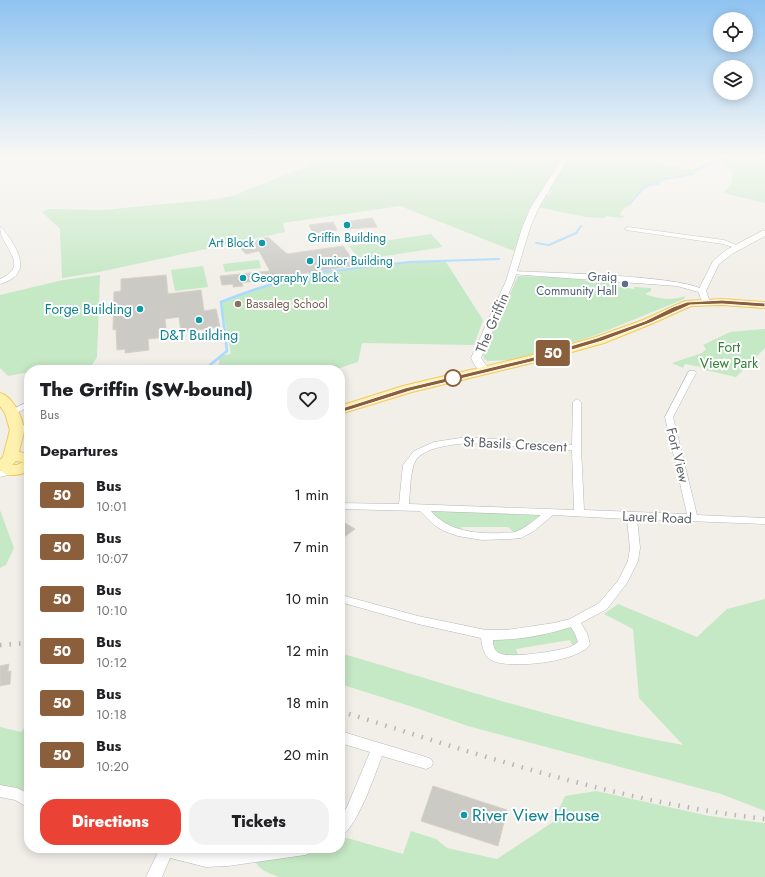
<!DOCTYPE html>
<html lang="en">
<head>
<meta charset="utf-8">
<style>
	body { margin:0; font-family:Jost,sans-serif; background:#f2f2f2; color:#202124; height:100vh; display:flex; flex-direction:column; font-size:15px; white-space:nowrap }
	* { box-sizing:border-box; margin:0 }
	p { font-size:13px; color:#757577 }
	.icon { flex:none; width:22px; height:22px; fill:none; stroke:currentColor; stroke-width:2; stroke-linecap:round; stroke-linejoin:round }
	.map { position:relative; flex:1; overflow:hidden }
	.sheet { position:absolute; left:24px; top:365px; width:321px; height:488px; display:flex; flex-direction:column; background:#fff; border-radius:16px; box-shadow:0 2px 10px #0003 }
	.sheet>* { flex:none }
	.badge { padding:0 8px; border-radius:3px; font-size:14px; line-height:26px }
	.controls { position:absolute; left:713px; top:12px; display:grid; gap:8px }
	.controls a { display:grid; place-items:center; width:40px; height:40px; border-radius:50%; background:#fff; box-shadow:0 2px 10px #0003; font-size:20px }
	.map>.badge { position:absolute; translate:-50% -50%; box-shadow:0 0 0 2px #fff }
	h2 { padding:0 16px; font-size:15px; line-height:36px }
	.round { display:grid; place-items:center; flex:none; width:42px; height:42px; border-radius:16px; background:#f2f2f2 }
	.head { display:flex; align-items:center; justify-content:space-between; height:68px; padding:0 16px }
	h1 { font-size:19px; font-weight:800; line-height:30px }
	.action { display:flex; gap:8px; margin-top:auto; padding:8px 16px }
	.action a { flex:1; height:46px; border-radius:16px; background:#ea4335; color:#fff; font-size:16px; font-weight:800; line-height:46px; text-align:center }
	.action a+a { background:#f2f2f2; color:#202124 }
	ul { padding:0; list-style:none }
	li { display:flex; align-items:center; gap:12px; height:52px; padding:0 16px }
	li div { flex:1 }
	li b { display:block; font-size:15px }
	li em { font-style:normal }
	li .badge { min-width:44px; font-weight:700; text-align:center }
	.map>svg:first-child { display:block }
	.green { fill:#c5e8c5 }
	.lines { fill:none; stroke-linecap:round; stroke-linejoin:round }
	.stream-far1 { stroke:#aadaff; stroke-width:2 }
	.stream { stroke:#aadaff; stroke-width:2.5 }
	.building { fill:#cccac5; stroke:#d6d1c6 }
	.minor-casing { stroke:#b5b8bc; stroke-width:1 }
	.tertiary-casing { stroke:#b5b8bc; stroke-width:1 }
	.primary-casing { stroke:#f2c960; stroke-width:2 }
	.minor { fill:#fff; fill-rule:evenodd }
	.tertiary { fill:#fff; fill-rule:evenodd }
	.primary { fill:#fff2af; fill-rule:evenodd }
	.rail { stroke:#b6b7b8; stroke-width:4.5; stroke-dasharray:1.5 8; stroke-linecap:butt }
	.line { fill:#8b5e3c; stroke:#fff }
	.culture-dot { fill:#0f9aa8; stroke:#fff; stroke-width:1.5 }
	.service-dot { fill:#5c6f8a; stroke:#fff; stroke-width:1.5 }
	.education-dot { fill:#8d6e63; stroke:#fff; stroke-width:1.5 }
	.stop-dot { fill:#fff; stroke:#8b5e3c; stroke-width:2 }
	.labels { text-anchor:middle; stroke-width:4; stroke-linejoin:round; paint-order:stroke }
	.far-culture-label { font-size:12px; fill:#0d838f; stroke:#fff; text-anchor:start }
	.far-service-label { font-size:12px; fill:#4e5e75; stroke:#fff; text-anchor:end }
	.far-education-label { font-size:12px; fill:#785e54; stroke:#fff; text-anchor:start }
	.culture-label { font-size:14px; fill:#0d838f; stroke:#fff; text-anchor:end }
	.street-label { font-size:14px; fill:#5f6368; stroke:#fff }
	.park-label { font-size:14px; fill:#348238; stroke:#fff }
	.near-culture-label { font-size:17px; fill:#0d838f; stroke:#fff; text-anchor:start }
</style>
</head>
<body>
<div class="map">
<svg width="765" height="877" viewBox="0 0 765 877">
	<rect width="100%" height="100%" fill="#f1efe8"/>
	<g class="green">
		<polygon points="313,157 562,157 529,209 514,251 400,206 283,223 285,232 99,272 62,278 60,229 42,212 49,209 103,210 217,199 232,196 308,166 314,161"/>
		<path d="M569,157H627L695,170L693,174L661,180L658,184L646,186L630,203L633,204C628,206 621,209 620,215L624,216L622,218L607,216L604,218L586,217L537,207L545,195H549L552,191L548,190Z"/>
		<polygon points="727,157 765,157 765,203 724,193 733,181 731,169 720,161"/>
		<polygon points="431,234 443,247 360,260 349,246"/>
		<polygon points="259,260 261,268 225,272 223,264"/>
		<path d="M428,261L446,262L483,320L474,345L362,343L358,362L333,370H249V365H219V356L231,354L221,302C235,297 248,291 262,287C315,270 372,266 428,261Z"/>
		<polygon points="203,266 208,287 175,291 171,270"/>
		<polygon points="100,275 97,357 92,365 82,370 29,370 29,372 8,376 0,368 0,295 63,280"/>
		<path d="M518,276L576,278L587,281L609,282V286L634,289V287L651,288V291L645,294C658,299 672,301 685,296L684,299L596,335L549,350L511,360L487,361L484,358L483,354Z"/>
		<polygon points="765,329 765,348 736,377 705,370 706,368 685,364 683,368 672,363 702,353 706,349 703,345 730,332"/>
		<polygon points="422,507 550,513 517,535 508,527 461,527 466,534 447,528"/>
		<polygon points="0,510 14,548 6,565 0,568"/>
		<path d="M765,599V811L721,794L468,726L413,707L340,684V653C454,686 566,724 683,745L639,698L633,629L604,614L618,604L697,637L727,609Z"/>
		<polygon points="574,622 581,633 575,651 570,640 516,649 520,660 496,656 486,635"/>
		<polygon points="29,722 29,801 0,791 0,727 21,732"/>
		<path d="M596,791L709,816L765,823V877H279C266,872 257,870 253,855L228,859L161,848H340V836L403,854L411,831L436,839L447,848L497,859L553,822L565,796Z"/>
	</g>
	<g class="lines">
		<g class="stream-far1">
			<polyline points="630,203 646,186 658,184 661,180 693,174 695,170 727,157"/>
			<polyline points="536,243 549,245 576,233 581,226"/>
			<polyline points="322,272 409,262 499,259"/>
		</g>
		<path class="stream" d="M204,370L227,351L221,302C256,288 291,277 328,271"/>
	</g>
	<g class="building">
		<polygon points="372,218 377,227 348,229 343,222"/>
		<polygon points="333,222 337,230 313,233 309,225"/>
		<polygon points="268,237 287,254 343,246 357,265 242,283 243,286 233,287 233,284 222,285 220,276 270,271 259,251 246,254 238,246"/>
		<polygon points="166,275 168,294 201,290 204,311 216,309 220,327 181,332 179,317 165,319 167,337 148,339 149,350 125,353 125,349 117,350 116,329 113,330 114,292 121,291 121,279"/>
		<polygon points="345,523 355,529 340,540 340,527"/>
		<polygon points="9,664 8,672 11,671 10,684 0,686 0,666"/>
		<polygon points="433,786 507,810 498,846 421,821"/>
	</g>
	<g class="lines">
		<defs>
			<g id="minor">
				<path d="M0,227L2,228C17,247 35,274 0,284V279C32,265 0,247 0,227Z"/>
				<polygon points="628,227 724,240 742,247 739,249 723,244 626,230 625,229"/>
				<path d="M513,271C546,273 686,275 705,291L702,293L677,286L511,274L510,273Z"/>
				<polygon points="136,367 139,367 139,370 127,370 128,368"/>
				<path d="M689,371H695L696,373L673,417L697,515L765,518V524L637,519L640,548L638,561L627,583L607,609L581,623L587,633L590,644C581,662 508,670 491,660C484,656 482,646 481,638L418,624L340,602V593L348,597L418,616L486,630H507L554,623L570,619L599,603L618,581L628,561L630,548L627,519L553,515L534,531L521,538L510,539L482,540L458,536L444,531L434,525L420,511L340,509V503L399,504L403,465L414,451L434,442L467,437L572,445L573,402L577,399L581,402V448L584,510L687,514L665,417ZM467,443L572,450L574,510L409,504C410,492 410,478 413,467C417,447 451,445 467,443ZM431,511L541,515C533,521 524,529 515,532C511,533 506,532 502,533C478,534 448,532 431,511ZM571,627L575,634L578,642C575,644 573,646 570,647C558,651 509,659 499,653C494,650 493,645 493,640C519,640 546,635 571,627Z"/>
				<polygon points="29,401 29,407 12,415 8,412"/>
				<polygon points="29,424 29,430 17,433 13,430 14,428"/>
				<polygon points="13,468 18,471 16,473 0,477 0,471"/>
				<path d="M340,731L426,757L431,759L433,763L431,767L426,769L382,756C375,774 357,829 340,836V817L347,807L370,752L340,743Z"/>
				<polygon points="0,785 17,788 29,794 29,808 15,800 0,797"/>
				<polygon points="154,848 188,848 206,853 228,852 254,848 312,848 310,853 305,855 228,866 206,867 170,858 162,877 146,877 157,854"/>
			</g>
			<g id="tertiary">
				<path d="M563,157H569L539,207L530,228L514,281L481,358L490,371L485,374C478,372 474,364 471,358L506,281L522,228L531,207Z"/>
				<polygon points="762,231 765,231 765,236 732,254 719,264 706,291 710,302 709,304 703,304 698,291 713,261 726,250"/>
			</g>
			<g id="primary">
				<polygon points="722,299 765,302 765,308 722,305 691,306 651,324 604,343 536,362 412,392 340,414 340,406 403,386 529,356 596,337 643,320 685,301"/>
				<path d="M0,393C12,396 23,417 24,430C24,436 20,445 19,452L29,454V471C20,475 7,478 0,470V460L3,457L10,430L5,413L0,406ZM16,461L23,462L17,465H12Z"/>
			</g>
		</defs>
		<use href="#minor" class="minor-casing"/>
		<use href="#tertiary" class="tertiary-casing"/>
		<use href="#primary" class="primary-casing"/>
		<use href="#minor" class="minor"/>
		<use href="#tertiary" class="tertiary"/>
		<use href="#primary" class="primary"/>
		<g class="rail">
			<polyline points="0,645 29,643"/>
			<path d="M340,711C479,755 619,802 765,819"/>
		</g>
	</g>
	<linearGradient id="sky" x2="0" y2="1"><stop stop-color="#8fc3f1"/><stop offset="0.56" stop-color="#f9f8f5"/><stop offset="1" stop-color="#f9f8f5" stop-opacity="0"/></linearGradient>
	<rect width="765" height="280" fill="url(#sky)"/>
	<polygon class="line" points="722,300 765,303 765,307 722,304 690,305 650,323 602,341 535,361 410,391 343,412 340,413 336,410 405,388 530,358 597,338 645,321 673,307 687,302"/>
	<g class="culture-dot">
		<circle cx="347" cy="225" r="4"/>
		<circle cx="262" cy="243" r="4"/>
		<circle cx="310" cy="261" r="4"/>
		<circle cx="243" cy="278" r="4"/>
		<circle cx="140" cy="309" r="4"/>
		<circle cx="199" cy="320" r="4"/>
		<circle cx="464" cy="815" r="4"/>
	</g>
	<circle class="service-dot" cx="625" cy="284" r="4"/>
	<circle class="education-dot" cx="238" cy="304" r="4"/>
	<circle class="stop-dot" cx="453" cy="378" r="8"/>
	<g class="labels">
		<g class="far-culture-label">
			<text x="347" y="242" text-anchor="middle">Griffin Building</text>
			<text x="254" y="247" text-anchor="end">Art Block</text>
			<text x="318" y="265">Junior Building</text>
			<text x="251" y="282">Geography Block</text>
		</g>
		<g class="far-service-label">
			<text x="617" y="281">Graig<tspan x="617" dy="14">Community Hall</tspan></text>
		</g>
		<g class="far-education-label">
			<text x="246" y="308">Bassaleg School</text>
		</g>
		<g class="culture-label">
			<text x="132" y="314">Forge Building</text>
			<text x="199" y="340" text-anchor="middle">D&amp;T Building</text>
		</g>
		<g class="street-label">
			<text transform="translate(492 323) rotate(-67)" y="5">The Griffin</text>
			<text transform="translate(515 444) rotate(3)" y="5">St Basils Crescent</text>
			<text transform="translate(678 455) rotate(76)" y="5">Fort View</text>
			<text transform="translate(657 517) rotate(2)" y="5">Laurel Road</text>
		</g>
		<g class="park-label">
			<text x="729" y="352">Fort<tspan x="729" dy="16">View Park</tspan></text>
		</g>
		<g class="near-culture-label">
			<text x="472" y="821">River View House</text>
		</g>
	</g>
</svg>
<div class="controls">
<a><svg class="icon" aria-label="locate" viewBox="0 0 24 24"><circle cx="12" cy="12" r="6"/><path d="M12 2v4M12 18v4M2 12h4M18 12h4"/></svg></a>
<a><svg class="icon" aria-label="layers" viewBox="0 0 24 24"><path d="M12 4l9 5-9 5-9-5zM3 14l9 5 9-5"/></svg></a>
</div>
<b class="badge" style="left:553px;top:353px;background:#8b5e3c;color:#fff">50</b>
<section class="sheet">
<div class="head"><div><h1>The Griffin (SW-bound)</h1><p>Bus</p></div><a class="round"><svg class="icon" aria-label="heart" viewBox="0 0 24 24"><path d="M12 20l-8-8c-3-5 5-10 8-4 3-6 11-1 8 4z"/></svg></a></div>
<h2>Departures</h2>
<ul>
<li><span class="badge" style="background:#8b5e3c;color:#fff">50</span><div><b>Bus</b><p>10:01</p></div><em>1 min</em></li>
<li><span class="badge" style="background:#8b5e3c;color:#fff">50</span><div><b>Bus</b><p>10:07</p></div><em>7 min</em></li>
<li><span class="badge" style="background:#8b5e3c;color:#fff">50</span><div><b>Bus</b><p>10:10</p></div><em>10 min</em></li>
<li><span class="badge" style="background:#8b5e3c;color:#fff">50</span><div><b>Bus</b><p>10:12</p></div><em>12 min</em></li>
<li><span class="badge" style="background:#8b5e3c;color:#fff">50</span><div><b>Bus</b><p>10:18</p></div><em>18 min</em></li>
<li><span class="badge" style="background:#8b5e3c;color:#fff">50</span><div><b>Bus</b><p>10:20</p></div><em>20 min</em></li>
</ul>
<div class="action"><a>Directions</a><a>Tickets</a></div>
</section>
</div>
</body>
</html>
